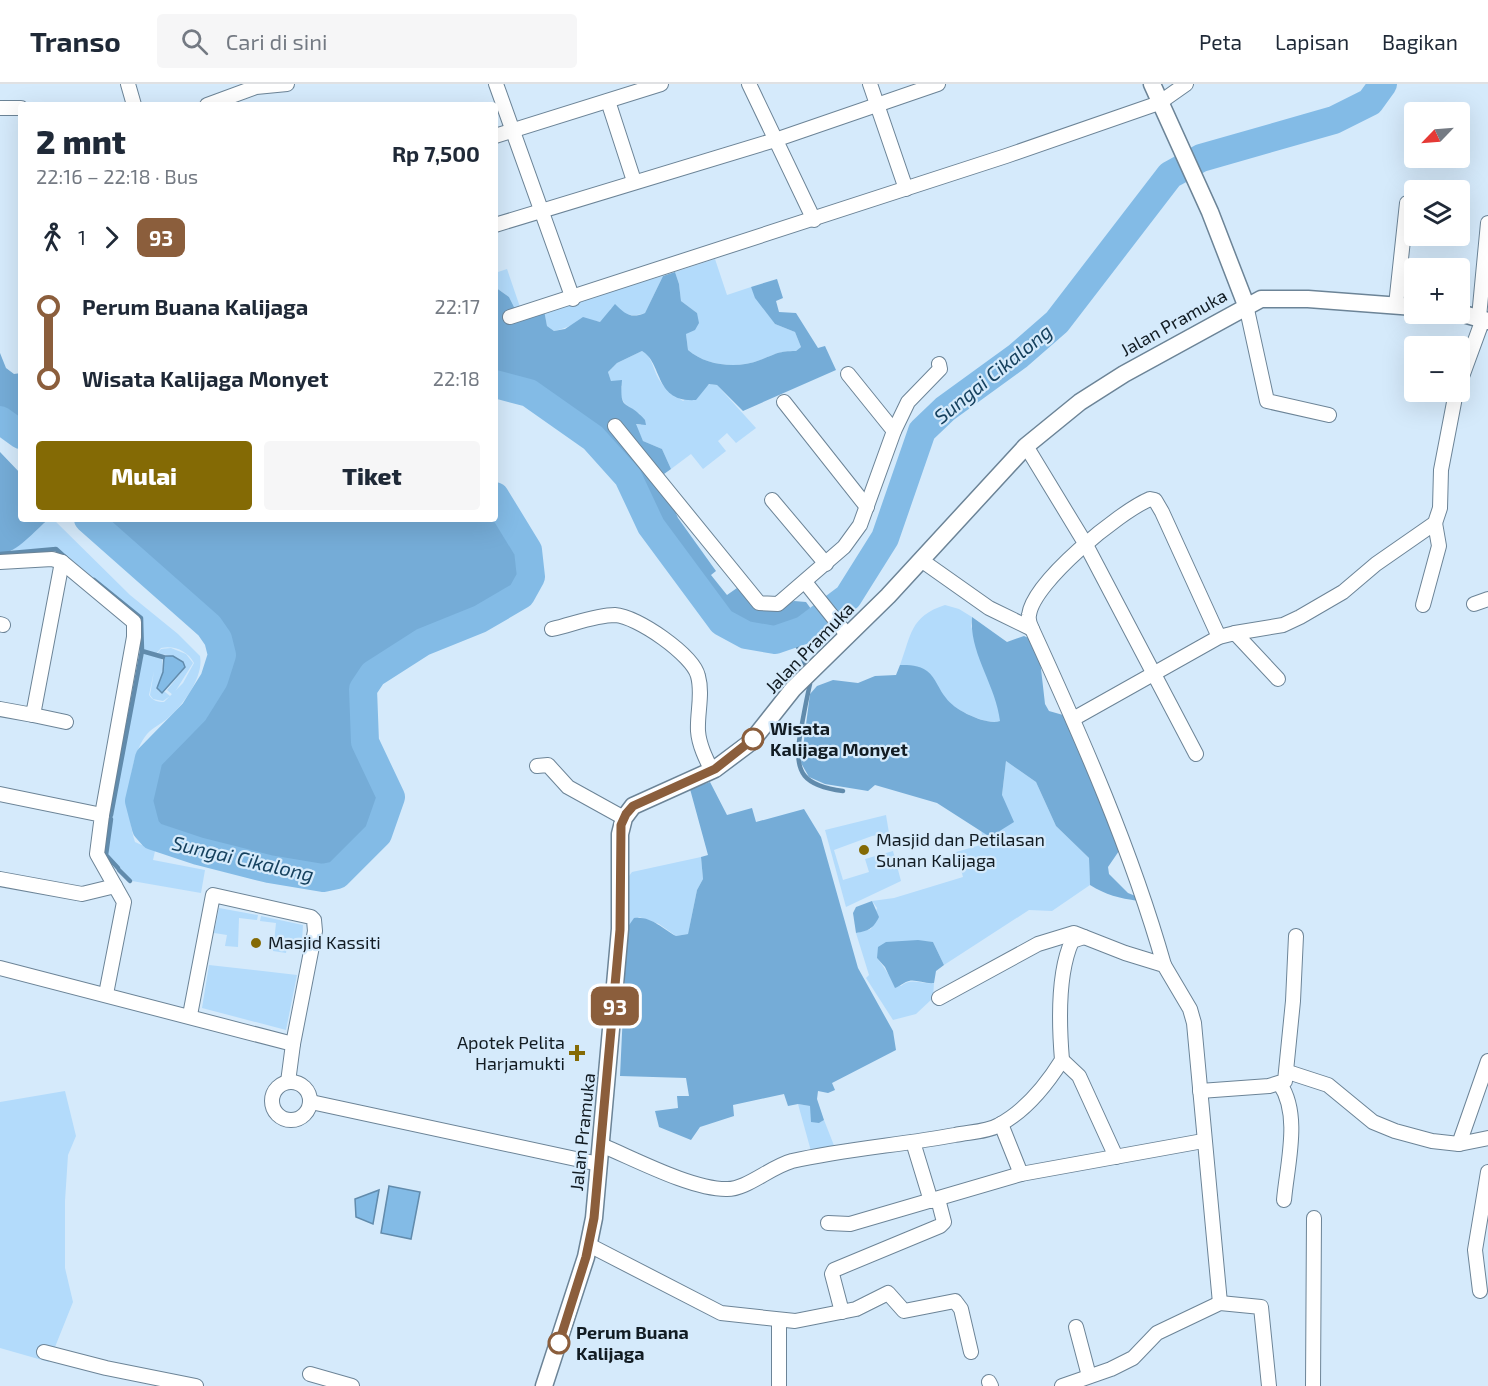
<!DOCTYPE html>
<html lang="id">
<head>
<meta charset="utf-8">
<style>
	body { margin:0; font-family:"Exo 2",sans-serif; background:#f6f6f7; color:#1f2937; height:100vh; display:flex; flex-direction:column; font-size:22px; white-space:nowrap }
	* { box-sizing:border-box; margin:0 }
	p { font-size:20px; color:#747a83 }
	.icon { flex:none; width:33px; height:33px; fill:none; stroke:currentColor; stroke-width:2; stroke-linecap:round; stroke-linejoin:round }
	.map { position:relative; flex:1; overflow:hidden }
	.side { position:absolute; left:18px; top:18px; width:480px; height:420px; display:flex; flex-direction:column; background:#fff; border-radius:6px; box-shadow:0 6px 24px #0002 }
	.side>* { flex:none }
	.badge { padding:0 12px; border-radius:9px; font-size:21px; line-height:39px }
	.needle { width:39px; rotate:245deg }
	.controls { position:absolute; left:1404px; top:18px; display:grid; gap:12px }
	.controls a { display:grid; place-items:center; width:66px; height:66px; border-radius:6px; background:#fff; box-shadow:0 6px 24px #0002; font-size:30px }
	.map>.badge { position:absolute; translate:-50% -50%; box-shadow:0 0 0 3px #fff }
	.legs { display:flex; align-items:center; gap:9px; height:66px; padding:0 18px; font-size:20px }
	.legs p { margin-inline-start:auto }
	.summary { display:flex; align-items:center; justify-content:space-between; height:102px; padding:0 18px }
	h1 { font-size:33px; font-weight:800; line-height:45px }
	.action { display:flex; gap:12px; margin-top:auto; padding:12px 18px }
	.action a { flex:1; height:69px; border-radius:6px; background:#846a05; color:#fff; font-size:24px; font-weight:800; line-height:69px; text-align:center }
	.action a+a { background:#f6f6f7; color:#1f2937 }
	ul { padding:0 18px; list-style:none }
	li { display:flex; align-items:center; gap:21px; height:72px; font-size:22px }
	li i { display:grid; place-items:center; width:9px; height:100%; margin:0 8px; background:currentColor }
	li i::after { content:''; width:15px; height:15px; margin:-8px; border:4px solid; border-radius:50%; background:#fff }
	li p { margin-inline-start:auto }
	li:first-child i { background:linear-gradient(#0000 50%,currentColor 0) }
	li:last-child i { background:linear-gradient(currentColor 50%,#0000 0) }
	header { display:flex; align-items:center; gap:36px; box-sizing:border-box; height:84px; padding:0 30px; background:#fff; border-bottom:2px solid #e0e1e3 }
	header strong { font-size:28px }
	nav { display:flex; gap:33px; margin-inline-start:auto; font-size:21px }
	.search { width:420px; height:54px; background:#f6f6f7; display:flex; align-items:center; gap:15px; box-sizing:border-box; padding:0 21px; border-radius:6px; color:#747a83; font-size:22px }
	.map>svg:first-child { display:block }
	.green { fill:#b3dbfb }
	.forest { fill:#75acd7 }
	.water { fill:#83bbe6; stroke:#618bac; stroke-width:1.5 }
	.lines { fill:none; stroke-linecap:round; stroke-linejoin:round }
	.stream { stroke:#618bac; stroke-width:4.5 }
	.river { stroke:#83bbe6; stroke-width:28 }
	.minor-casing { stroke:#6c8497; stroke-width:16 }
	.tertiary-casing { stroke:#6c8497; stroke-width:19 }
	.minor { stroke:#fff; stroke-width:14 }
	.tertiary { stroke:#fff; stroke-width:16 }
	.line-1-casing { stroke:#fff; stroke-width:14 }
	.line-1 { stroke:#8b5e3c; stroke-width:9 }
	.stop-1-dot { fill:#fff; stroke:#8b5e3c; stroke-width:3 }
	.poi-dot { fill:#846a05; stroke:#d5eafb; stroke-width:2 }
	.labels { text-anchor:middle; stroke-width:4.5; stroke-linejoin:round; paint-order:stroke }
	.street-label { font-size:18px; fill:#121c23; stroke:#d5eafb }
	.stop-label { font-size:18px; font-weight:bold; fill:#121c23; stroke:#d5eafb; text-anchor:start }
	.poi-label { font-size:18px; fill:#121c23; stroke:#d5eafb; text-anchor:start }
	.water-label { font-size:20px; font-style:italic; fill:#16415e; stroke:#d5eafb }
</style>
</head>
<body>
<header>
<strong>Transo</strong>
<div class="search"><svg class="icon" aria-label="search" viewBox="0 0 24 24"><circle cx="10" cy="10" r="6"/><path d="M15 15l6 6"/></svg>Cari di sini</div>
<nav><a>Peta</a><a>Lapisan</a><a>Bagikan</a></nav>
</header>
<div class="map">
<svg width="1488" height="1302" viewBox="0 0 1488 1302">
	<rect width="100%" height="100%" fill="#d5eafb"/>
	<g class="green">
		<path d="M715,175L727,211L751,203L756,214L775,240L795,248L801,263L796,267C778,267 776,270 760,276C738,285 706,282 688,266L686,250L697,229L681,217L679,200L675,188Z"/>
		<polygon points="507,185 520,223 514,223 509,213 495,203 495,189"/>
		<path d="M663,192L645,229C632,234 623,229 611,224L607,233L600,238C580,232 572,244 554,247L547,242L544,226Z"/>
		<path d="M642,267C653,273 653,287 660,297C666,306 674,311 683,317L710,300L717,301L756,344L736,359L727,349L718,357L726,367L703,385L691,370L671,385L662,365L643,357L635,340L641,341L640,330C628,323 617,317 622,302L611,297L608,288L617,279Z"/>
		<path d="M49,435H53L130,511L178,550L200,572C204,592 184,620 169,633C163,639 153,643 147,650C127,675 125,728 135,758L155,767L153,776L205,786L201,809L132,797L107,770L124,656L144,568L162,575L163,588L158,607L165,608L170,612L163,617L153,615L150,611L154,587L149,611C153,617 157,618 164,618L183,599L194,579C188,567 174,561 161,564L156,570L144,566L143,534L56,465L9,469Z"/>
		<path d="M945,521L959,525L972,533L971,542L997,618L1001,637C988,642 954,626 946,615C930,595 930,581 900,581C911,552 910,532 945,521Z"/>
		<polygon points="171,564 186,570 193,579 173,611 167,606 184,585 168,571 157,570 161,565"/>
		<path d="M1006,677L1036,698L1056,742L1089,774L1090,801L1052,827L1029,826L944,881L933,858C908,855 897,860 877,874C887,886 887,892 901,902C912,893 920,901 934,899L933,914L916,930L893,936L866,894L869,891L856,849L871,845L877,824L872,817L894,814L963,793L956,768L984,760L981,746L990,753L1002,711Z"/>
		<polygon points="886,731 889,749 872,752 834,766 843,796 869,788 865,775 893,767 901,797 846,823 825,746"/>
		<polygon points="701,773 703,795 697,806 688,850 676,852 659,840 639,833 627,844 629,792 632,788"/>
		<polygon points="219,824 258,831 257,836 239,834 238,863 225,862 227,851 214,849"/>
		<polygon points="261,832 303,841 302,858 288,856 286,869 273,867 276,839 260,837"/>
		<polygon points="209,881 297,891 286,946 202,924"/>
		<polygon points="65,1007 76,1052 68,1071 65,1117 65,1184 73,1218 49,1278 0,1264 0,1018"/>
		<polygon points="798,1020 810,1022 819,1039 824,1036 835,1064 811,1067"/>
	</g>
	<g class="forest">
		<path d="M675,188L679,200L681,217L697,229L699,239L695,246L686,250L688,266C706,282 738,285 760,276C776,270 778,267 796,267L801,263L795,248L775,240L755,214L751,203L777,195L783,214L776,217L779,228L796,229L818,264L825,262L836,286L743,327L717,301L709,300L696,316C654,319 663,279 642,267L617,279L608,288L611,297L622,296C619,330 627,314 645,336L646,341L636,340L643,357L662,365L671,385L664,390L622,342L610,337L608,345L670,415L678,434L716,487L711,491L727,511L737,504L754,524L762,526L778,525L794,517L806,518L814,529L775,546L749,542L728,531L659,437L636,388L599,347L533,300L495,291V203L509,213L514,223L544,226L547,242L554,247L565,245L583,233L600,238L615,220C625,230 631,235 645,229L663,192Z"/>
		<polygon points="0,269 6,284 14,290 21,289 21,338 0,325"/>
		<path d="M0,368L21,390V435H49C35,446 17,469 0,470Z"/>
		<path d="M495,429L519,469L521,491L514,504L475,526L418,549L366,583L354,602L356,661L381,714L370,745L332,782L323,784L271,776L200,758L158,744C145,729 150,688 162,673C173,659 190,648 202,634C217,615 225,593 232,571L217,537L103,435H495Z"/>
		<path d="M972,533L1007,558L1024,552L1033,556L1040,576L1045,620L1049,627L1063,631L1072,644L1121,764L1108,783L1109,790L1128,809L1138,813V817C1119,814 1106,811 1090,801L1089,774L1056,742L1036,698L1006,677L1002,711L1014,738L990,753L937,719L875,701L868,707L825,700L809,693L801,679L810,610L817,602L833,596L858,599L875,592L896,591L900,581C909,581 919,581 927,587C936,594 939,606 946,614C954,626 987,642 1000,637C996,601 969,569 972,533Z"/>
		<path d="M710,698L727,731L752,724L756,738L804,725L821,753L858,884L893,947L896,966L832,999L835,1006L828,1009L818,1007L817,1015L824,1036L819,1039L811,1038L810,1022L798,1020L788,1022L784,1010L733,1021L734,1032L700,1043L691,1056L659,1043L655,1027L678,1024L677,1012H689L686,994L620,992L627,844L634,834C652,832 662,845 676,852L688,850L697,806L703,795L701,773L708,771L690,705Z"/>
		<path d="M872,817L879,833C873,845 868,847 856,849L853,829L856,823Z"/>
		<path d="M918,856L933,858L944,881L936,887L934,899C925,900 915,895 909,897C904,898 900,902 895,904L885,883L877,874L878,863L886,858Z"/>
	</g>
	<g class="water">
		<polygon points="164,572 173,572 183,578 185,583 162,609 157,604 163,588"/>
		<polygon points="389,1102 420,1108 411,1155 381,1149"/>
		<polygon points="379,1106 373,1140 356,1133 355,1115"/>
	</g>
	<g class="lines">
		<g class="stream">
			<polyline points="0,470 56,465 66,474"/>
			<polyline points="94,496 141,534 142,567 163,573"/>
			<polyline points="790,551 800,566 807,586"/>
			<path d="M809,594L810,600C806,617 803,634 800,651C793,690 805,702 843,707"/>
			<polyline points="111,731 142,567"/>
			<polyline points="111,735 106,771 118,784"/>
			<polyline points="119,786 130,797"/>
		</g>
		<g class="river">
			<polyline points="495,300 529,309 593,354 628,393 651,442 722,538 746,551 775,556 804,546 848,513 885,454 922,347 945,325 1018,272 1057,238 1170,91 1201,74 1334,36 1370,18 1383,0"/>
			<polyline points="0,336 21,351"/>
			<polyline points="88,435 209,542 218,555 222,571 214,596 194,628 149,674 139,717 146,744 153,752 198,767 269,785 323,794 337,791 378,750 391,713 365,658 363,605 373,590 423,558 480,535 521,511 531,493 528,466 495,412"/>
		</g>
		<defs>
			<g id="minor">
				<polyline points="128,0 134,21"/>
				<polyline points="496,0 573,215"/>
				<polyline points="749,0 814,136"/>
				<polyline points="870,0 906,105"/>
				<polyline points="608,17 634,97"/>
				<polyline points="207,21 256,3 287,0"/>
				<polyline points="0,24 21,24"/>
				<polyline points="495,52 661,0"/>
				<polyline points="495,141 775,56 938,0"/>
				<polyline points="1246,221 1267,317 1329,331"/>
				<polyline points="1396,221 1407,119"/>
				<polyline points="510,233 1006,72 1159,19 1186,0"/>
				<polyline points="1479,233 1488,139"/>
				<polyline points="848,290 894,347"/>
				<polyline points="1460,298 1483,235"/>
				<polyline points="784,318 867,423"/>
				<polyline points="615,342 759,519 778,520 844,463 860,441 894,347 908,318 940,285 939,280"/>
				<polyline points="1026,362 1085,459 1196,670"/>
				<polyline points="772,416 826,480"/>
				<polyline points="921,476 989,524 1032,545"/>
				<polyline points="0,478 52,475 62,478 134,538 134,553 102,731"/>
				<polyline points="805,498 848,552"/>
				<polyline points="1474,520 1488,515"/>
				<polyline points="1423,521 1439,462 1435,439"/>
				<polyline points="0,540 3,541"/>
				<path d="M552,545C571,541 595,531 615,531C637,532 693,571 698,592C703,610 697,629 698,647C699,661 706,675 712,687"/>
				<polyline points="1235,549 1283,541 1300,533 1343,508 1376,480 1435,439 1440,424 1441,386 1456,308"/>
				<polyline points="0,625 33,631 62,478"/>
				<polyline points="33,631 66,638"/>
				<polyline points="1073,635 1219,553 1235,549 1278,595"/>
				<polyline points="537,682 548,681 568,703 624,734"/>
				<polyline points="0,710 102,731 97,770 115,802"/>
				<polyline points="0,795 82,810 115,802 124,818 106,910"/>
				<path d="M1164,881C1131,765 1082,654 1032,545C1030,541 1028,536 1029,531C1033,498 1119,428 1150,415L1155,416L1162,428L1219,553"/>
				<polyline points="0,884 293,960 288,998"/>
				<polyline points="939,914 1038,860 1074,849 1125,869 1164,881 1190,925 1194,939 1220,1219"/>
				<polyline points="190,931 213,811 311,833 314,836 315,847 293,960"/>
				<polyline points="1062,976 1079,992 1116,1073"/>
				<polyline points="1288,988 1328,1001 1373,1038 1395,1047 1432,1057 1459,1060 1488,1054"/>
				<circle cx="291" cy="1017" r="19"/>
				<path d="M1280,1000C1301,1031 1287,1081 1284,1116"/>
				<polyline points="1200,1007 1269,1002 1285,997 1293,917 1296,852"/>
				<polyline points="311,1018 599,1080"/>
				<polyline points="1001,1040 1021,1090"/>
				<polyline points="913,1058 931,1117"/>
				<polyline points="1459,1060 1488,977"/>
				<path d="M601,1061C635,1075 691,1105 726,1105C746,1106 770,1083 792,1077C846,1065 901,1061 955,1051C969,1048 987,1048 999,1041C1025,1027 1047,1000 1062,976C1059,940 1057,890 1072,857L1084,853"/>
				<polyline points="828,1139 850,1140 1021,1090 1203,1057"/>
				<polyline points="589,1161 721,1229 795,1237 856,1225 888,1209 904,1227 955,1217 961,1225 971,1268"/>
				<polyline points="1480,1207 1475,1166 1488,1088"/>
				<polyline points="842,1228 832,1190 834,1186 940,1142 944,1138 938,1115"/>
				<polyline points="779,1236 779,1302"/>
				<polyline points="1076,1243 1089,1292"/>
				<polyline points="44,1268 106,1284 196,1302"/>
				<polyline points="310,1290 352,1302"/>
				<polyline points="989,1298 991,1302"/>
				<polyline points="1062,1302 1111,1285 1133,1274 1157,1249 1220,1219 1261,1223 1269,1302"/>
				<polyline points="1313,1302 1314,1134"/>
			</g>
			<g id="tertiary">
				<polyline points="1152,0 1210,128 1246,221"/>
				<polyline points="1460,229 1488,237"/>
				<polyline points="544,1302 586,1173 594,1134 620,845 620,750 624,734 633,722 715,685 751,658 793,605 888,512 1026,362 1080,318 1124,290 1261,215 1308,215 1414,223"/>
			</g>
		</defs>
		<use href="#minor" class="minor-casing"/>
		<use href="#tertiary" class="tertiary-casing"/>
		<use href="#minor" class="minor"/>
		<use href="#tertiary" class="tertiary"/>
	</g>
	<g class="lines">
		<defs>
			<polyline id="line-1" points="559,1259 586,1173 594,1134 620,846 621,741 626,730 633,722 715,685 753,655"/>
		</defs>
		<use href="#line-1" class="line-1-casing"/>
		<use href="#line-1" class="line-1"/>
	</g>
	<g class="stop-1-dot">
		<circle cx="753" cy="655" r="10"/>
		<circle cx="559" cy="1259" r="10"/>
	</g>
	<g class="poi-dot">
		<circle cx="864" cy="766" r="6"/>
		<circle cx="256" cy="859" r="6"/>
		<path d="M574 960h6v6h6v6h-6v6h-6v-6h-6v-6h6z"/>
	</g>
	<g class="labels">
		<g class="street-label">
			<text transform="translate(1174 239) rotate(-29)" y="6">Jalan Pramuka</text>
			<text transform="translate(810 564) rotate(-46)" y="6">Jalan Pramuka</text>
			<text transform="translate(583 1048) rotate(-84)" y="6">Jalan Pramuka</text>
		</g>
		<g class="stop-label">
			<text x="770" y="651">Wisata<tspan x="770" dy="21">Kalijaga Monyet</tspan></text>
			<text x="576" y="1255">Perum Buana<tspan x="576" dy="21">Kalijaga</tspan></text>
		</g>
		<g class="poi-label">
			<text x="876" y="762">Masjid dan Petilasan<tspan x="876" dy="21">Sunan Kalijaga</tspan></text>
			<text x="268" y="865">Masjid Kassiti</text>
			<text x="565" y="965" text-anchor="end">Apotek Pelita<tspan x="565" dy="21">Harjamukti</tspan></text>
		</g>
		<g class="water-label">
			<text transform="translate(993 290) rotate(-39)" y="7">Sungai Cikalong</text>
			<text transform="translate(243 775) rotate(13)" y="7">Sungai Cikalong</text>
		</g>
	</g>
</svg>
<div class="controls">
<a><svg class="needle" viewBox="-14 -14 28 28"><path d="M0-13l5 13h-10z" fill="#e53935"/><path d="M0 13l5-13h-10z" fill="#747a83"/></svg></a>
<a><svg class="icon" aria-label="layers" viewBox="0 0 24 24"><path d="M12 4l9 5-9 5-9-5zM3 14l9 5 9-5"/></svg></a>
<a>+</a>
<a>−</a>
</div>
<b class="badge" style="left:615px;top:922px;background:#8b5e3c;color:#fff">93</b>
<section class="side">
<div class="summary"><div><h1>2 mnt</h1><p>22:16 – 22:18 · Bus</p></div><b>Rp 7,500</b></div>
<div class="legs"><svg class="icon" aria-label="walk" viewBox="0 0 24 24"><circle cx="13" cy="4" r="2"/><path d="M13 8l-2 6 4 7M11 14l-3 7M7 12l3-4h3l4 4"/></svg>1<svg class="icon" aria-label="forward" viewBox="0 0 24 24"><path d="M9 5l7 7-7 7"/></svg><b class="badge" style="background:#8b5e3c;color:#fff">93</b></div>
<ul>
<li><i style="color:#8b5e3c"></i><b>Perum Buana Kalijaga</b><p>22:17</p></li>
<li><i style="color:#8b5e3c"></i><b>Wisata Kalijaga Monyet</b><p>22:18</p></li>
</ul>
<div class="action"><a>Mulai</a><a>Tiket</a></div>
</section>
</div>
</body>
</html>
